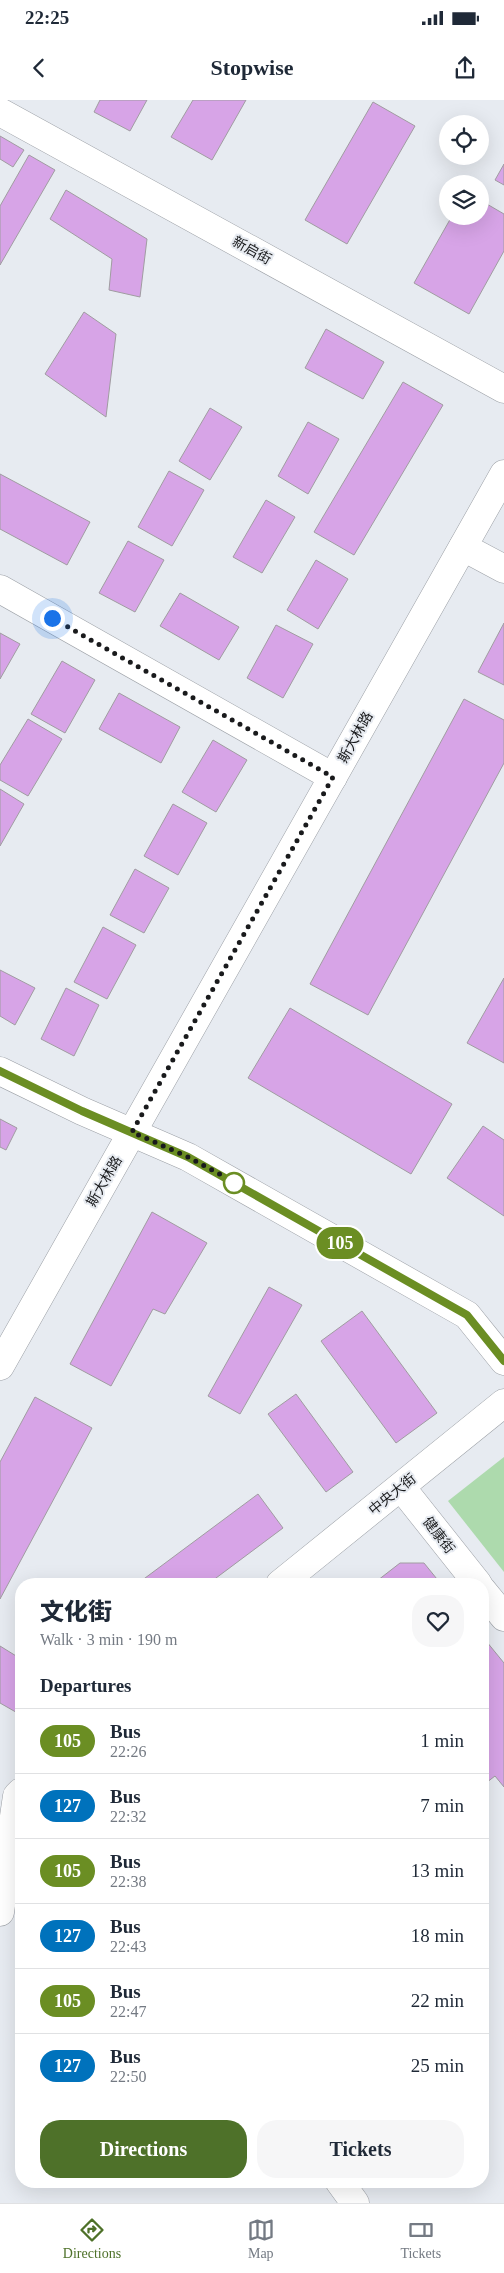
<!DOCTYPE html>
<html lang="en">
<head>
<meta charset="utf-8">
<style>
	body { margin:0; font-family:"Times New Roman","Noto Sans SC",serif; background:#f6f6f7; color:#1f2937; height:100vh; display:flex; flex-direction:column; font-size:19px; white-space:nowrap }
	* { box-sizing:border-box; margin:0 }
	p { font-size:16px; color:#747a83 }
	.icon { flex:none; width:28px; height:28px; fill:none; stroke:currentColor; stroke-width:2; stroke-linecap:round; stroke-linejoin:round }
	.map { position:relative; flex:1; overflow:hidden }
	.drawer { position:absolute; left:15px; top:1478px; width:474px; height:610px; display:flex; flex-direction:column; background:#fff; border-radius:20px; box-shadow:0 5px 20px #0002 }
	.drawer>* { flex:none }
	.badge { padding:0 10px; border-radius:16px; font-size:18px; line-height:32px }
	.tools { position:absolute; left:439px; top:15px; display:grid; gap:10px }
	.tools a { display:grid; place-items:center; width:50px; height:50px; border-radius:50%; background:#fff; box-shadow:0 5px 20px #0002; font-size:25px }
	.you { position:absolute; width:25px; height:25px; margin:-12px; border:4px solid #fff; border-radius:50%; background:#1a73e8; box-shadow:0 0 0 8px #1a73e833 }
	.map>.badge { position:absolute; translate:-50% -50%; box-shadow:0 0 0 2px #fff }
	h2 { padding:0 25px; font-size:19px; line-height:45px }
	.round { display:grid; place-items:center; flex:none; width:52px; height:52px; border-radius:20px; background:#f6f6f7 }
	.head { display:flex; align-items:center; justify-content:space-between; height:85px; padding:0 25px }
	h1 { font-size:24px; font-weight:800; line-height:38px }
	.cta { display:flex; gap:10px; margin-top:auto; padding:10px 25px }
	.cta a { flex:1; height:58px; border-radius:20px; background:#4e7129; color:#fff; font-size:20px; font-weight:800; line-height:58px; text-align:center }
	.cta a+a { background:#f6f6f7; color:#1f2937 }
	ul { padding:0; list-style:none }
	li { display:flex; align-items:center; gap:15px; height:65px; padding:0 25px; border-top:1px solid #e0e1e3 }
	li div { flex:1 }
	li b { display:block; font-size:19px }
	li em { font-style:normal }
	li .badge { min-width:55px; font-weight:700; text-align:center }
	.status { display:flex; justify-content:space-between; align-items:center; height:35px; padding:0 25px; background:#fff; direction:ltr }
	.status svg { height:14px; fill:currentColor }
	header { display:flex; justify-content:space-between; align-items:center; height:65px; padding:0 25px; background:#fff; font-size:22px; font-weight:800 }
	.dock { display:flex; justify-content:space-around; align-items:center; height:70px; border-top:1px solid #e0e1e3; background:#fff; font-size:14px; color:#747a83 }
	.dock a { display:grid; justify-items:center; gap:2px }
	.dock .on { color:#4e7129 }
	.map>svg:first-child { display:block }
	.green { fill:#addaad }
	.building { fill:#d7a4e7; stroke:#a09ca1 }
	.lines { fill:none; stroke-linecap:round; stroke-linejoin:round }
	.minor-casing { stroke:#9ca0a6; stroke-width:29 }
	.tertiary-casing { stroke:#9ca0a6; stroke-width:29 }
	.minor { stroke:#fff; stroke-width:28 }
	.tertiary { stroke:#fff; stroke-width:28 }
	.line-casing { stroke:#fff; stroke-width:11 }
	.line { stroke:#6b8e23; stroke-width:8 }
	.walk { stroke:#191a1c; stroke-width:5; stroke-dasharray:0 9 }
	.stop-dot { fill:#fff; stroke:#6b8e23; stroke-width:2.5 }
	.labels { text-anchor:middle; stroke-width:4; stroke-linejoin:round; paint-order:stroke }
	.street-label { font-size:14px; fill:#191a1c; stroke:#e7ebf1 }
</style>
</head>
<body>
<div class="status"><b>22:25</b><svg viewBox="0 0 49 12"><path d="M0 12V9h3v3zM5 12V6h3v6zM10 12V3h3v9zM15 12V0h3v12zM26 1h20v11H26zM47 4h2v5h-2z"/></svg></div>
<header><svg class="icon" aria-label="back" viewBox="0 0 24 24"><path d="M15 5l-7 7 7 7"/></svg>Stopwise<svg class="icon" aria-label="share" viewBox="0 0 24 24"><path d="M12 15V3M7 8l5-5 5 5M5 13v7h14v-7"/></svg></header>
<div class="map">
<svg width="504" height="2103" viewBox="0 0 504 2103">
	<rect width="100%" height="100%" fill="#e7ebf1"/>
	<polygon class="green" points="504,1357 504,1472 448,1401"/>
	<g class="building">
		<polygon points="100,0 147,0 130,31 94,12"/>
		<polygon points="193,0 246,0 212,60 171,37"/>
		<polygon points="373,2 415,26 347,144 305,120"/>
		<polygon points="0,36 24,50 13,67 0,59"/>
		<polygon points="29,55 55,70 0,165 0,106"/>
		<polygon points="504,64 504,85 495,80"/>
		<polygon points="66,90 147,139 140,197 109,190 112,159 50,119"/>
		<polygon points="480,100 504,114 504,151 469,214 414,183 452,116 480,116"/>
		<polygon points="84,212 116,234 106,317 45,274"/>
		<polygon points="326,229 384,262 363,299 305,268"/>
		<polygon points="403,282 443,305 354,455 314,432"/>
		<polygon points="210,308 242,327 210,380 179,361"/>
		<polygon points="308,322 339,339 308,394 278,376"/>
		<polygon points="169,371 204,390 172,446 138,427"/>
		<polygon points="0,374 90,422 67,465 0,429"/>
		<polygon points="266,400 295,417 262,473 233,457"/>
		<polygon points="128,441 164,460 135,512 99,493"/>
		<polygon points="316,460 348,479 318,529 287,510"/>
		<polygon points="180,493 239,527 219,560 160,526"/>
		<polygon points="504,523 504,585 478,572"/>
		<polygon points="276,525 313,544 283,598 247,578"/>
		<polygon points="0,533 20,544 0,579"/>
		<polygon points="62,561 95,580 65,633 31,614"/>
		<polygon points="119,593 180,627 161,663 99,629"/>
		<polygon points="464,599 504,620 504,663 368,915 310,884"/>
		<polygon points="28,619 62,639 28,696 0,680 0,665"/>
		<polygon points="213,640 247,660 216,712 182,692"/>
		<polygon points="0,689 24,704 0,746"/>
		<polygon points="173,704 207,723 178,775 144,756"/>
		<polygon points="135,769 169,788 144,833 110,815"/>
		<polygon points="103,827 136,845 107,899 74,882"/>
		<polygon points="0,870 35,888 15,925 0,916"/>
		<polygon points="504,878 504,963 467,943"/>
		<polygon points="66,888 99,905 74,956 41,939"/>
		<polygon points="290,908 452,1004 411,1074 248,978"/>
		<polygon points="0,1019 17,1028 6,1050 0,1047"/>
		<polygon points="483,1026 504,1040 504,1116 447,1078"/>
		<polygon points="152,1112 207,1143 165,1214 153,1209 111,1286 70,1264"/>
		<polygon points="269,1187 302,1205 240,1314 208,1296"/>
		<polygon points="362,1211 437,1313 396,1343 321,1241"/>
		<polygon points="296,1294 353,1372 326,1392 268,1314"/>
		<polygon points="35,1297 92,1328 0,1499 0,1362"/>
		<polygon points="258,1394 283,1428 208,1484 137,1484"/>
		<polygon points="400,1463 424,1463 441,1484 373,1484"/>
		<polygon points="482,1536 504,1563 504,1687 495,1676 482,1686"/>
		<polygon points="0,1546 21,1559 21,1615 0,1603"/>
	</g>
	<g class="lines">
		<defs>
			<g id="minor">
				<polyline points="463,447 504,469"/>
				<polyline points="0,489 333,677"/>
				<polyline points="0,971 82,1011 188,1057 467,1215 504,1261"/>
				<polyline points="401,1387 478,1484"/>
				<polyline points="482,1490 504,1517"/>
				<polyline points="339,2081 355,2103"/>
			</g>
			<g id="tertiary">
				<polyline points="0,12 504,289"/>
				<polyline points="0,1266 504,374"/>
				<polyline points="280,1484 504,1303"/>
				<polyline points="0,1812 17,1696 21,1692"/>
			</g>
		</defs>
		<use href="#minor" class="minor-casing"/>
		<use href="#tertiary" class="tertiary-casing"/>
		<use href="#minor" class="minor"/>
		<use href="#tertiary" class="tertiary"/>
	</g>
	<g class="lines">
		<defs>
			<polyline id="line" points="0,971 82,1011 188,1057 467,1215 504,1261"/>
		</defs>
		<use href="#line" class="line-casing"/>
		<use href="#line" class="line"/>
		<polyline class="walk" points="52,518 333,677 132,1032 188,1057 238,1084 234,1083"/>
	</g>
	<circle class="stop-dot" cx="234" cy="1083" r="10"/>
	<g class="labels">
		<g class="street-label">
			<text transform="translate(252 150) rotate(29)" y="5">新启街</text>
			<text transform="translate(355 637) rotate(-61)" y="5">斯大林路</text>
			<text transform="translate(104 1081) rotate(-60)" y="5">斯大林路</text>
			<text transform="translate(392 1394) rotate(-39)" y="5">中央大街</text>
			<text transform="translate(439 1435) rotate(52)" y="5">健康街</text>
		</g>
	</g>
</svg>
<div class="tools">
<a><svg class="icon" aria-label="locate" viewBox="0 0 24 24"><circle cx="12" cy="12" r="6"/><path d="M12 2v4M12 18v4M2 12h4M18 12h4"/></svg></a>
<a><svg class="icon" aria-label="layers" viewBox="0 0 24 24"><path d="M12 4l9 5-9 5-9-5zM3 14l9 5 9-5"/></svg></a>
</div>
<div class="you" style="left:52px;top:518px"></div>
<b class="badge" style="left:340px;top:1143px;background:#6b8e23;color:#fff">105</b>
<section class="drawer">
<div class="head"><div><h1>文化街</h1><p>Walk · 3 min · 190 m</p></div><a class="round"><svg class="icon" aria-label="heart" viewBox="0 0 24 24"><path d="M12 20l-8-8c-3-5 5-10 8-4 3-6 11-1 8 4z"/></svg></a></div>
<h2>Departures</h2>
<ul>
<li><span class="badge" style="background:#6b8e23;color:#fff">105</span><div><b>Bus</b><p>22:26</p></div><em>1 min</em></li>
<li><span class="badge" style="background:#0072bc;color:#fff">127</span><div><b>Bus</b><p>22:32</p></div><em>7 min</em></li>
<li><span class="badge" style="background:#6b8e23;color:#fff">105</span><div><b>Bus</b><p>22:38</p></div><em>13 min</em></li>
<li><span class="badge" style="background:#0072bc;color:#fff">127</span><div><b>Bus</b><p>22:43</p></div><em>18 min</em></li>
<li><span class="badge" style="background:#6b8e23;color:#fff">105</span><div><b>Bus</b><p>22:47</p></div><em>22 min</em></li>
<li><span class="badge" style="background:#0072bc;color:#fff">127</span><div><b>Bus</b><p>22:50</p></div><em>25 min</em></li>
</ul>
<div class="cta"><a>Directions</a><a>Tickets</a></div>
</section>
</div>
<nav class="dock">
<a class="on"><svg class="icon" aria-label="directions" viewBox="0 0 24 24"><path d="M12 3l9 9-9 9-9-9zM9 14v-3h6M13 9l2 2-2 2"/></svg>Directions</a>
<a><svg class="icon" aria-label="map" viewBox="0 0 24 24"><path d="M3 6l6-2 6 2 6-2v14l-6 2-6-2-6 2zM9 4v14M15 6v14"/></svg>Map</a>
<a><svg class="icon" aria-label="tickets" viewBox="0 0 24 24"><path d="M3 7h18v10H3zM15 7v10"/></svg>Tickets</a>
</nav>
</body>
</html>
